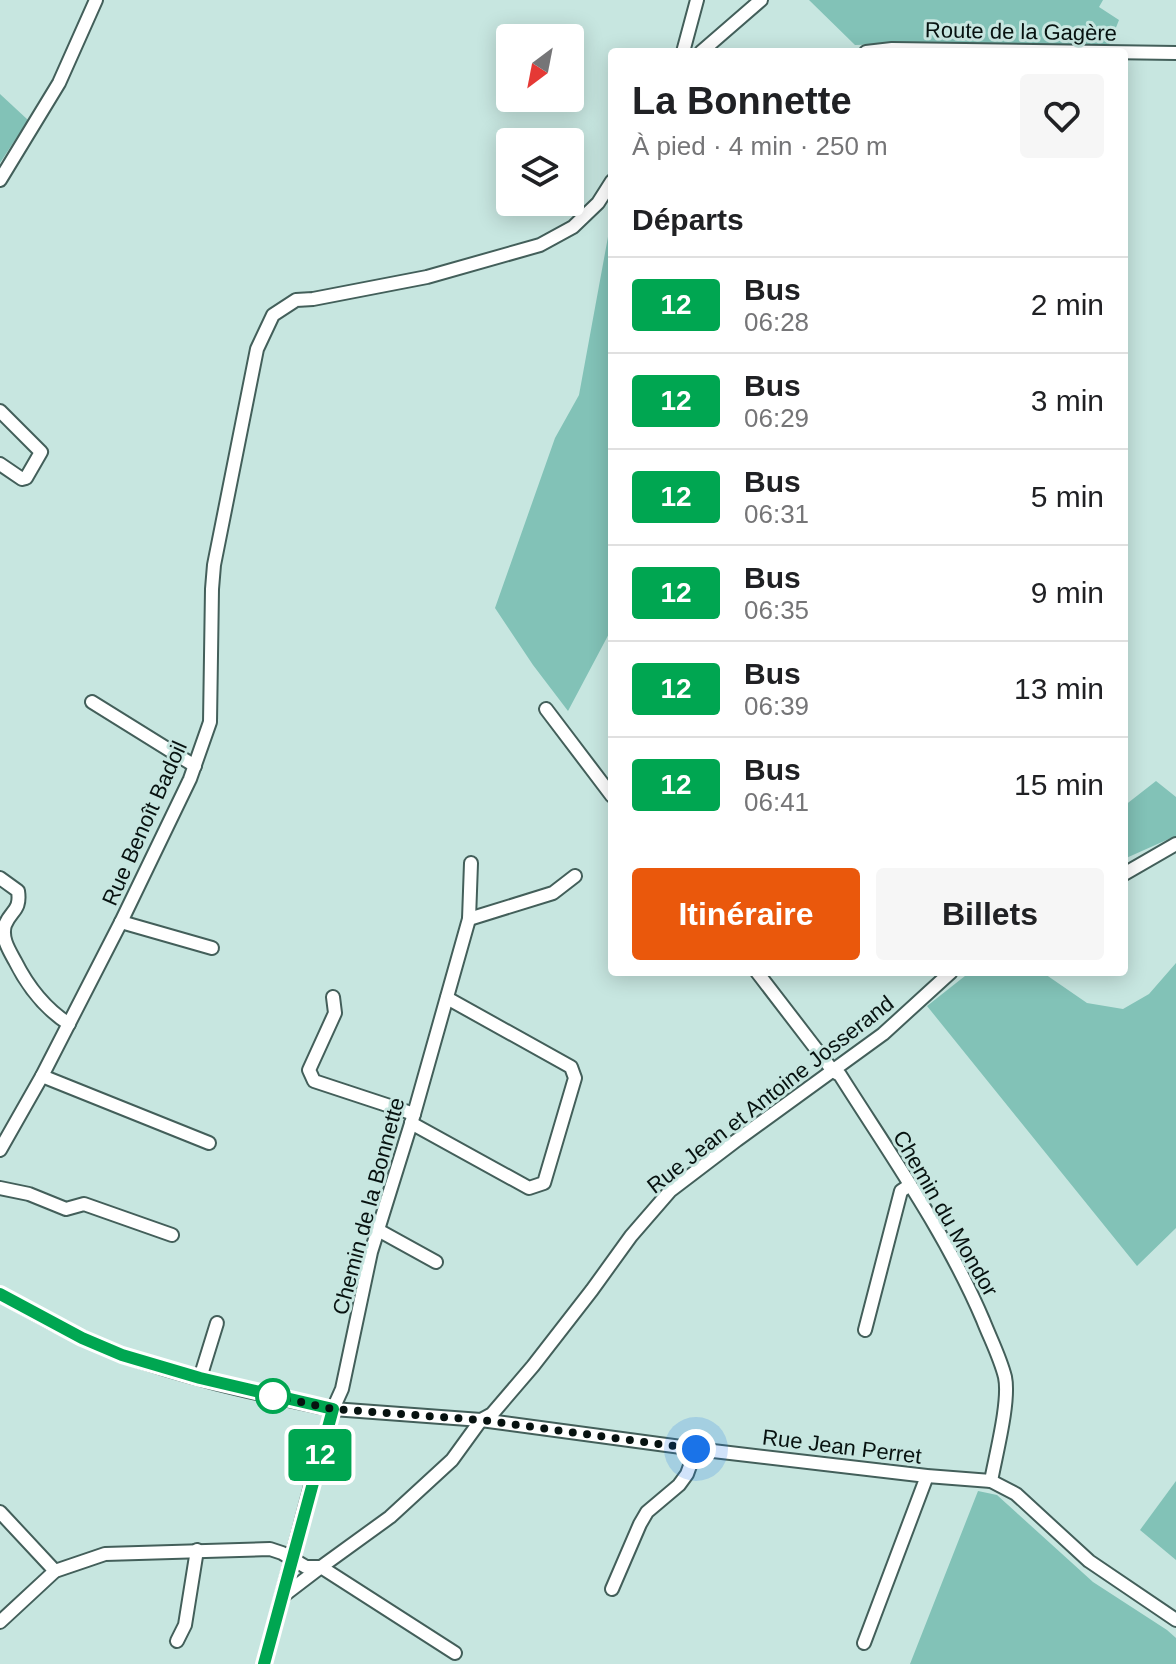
<!DOCTYPE html>
<html lang="fr">
<head>
<meta charset="utf-8">
<style>
	body { margin:0; font-family:Helvetica,sans-serif; background:#f6f6f6; color:#202124; height:100vh; display:flex; flex-direction:column; font-size:30px; white-space:nowrap }
	* { box-sizing:border-box; margin:0 }
	p { font-size:26px; color:#757577 }
	.icon { flex:none; width:44px; height:44px; fill:none; stroke:currentColor; stroke-width:2; stroke-linecap:round; stroke-linejoin:round }
	.map { position:relative; flex:1; overflow:hidden }
	.details { position:absolute; left:608px; top:48px; width:520px; height:928px; display:flex; flex-direction:column; background:#fff; border-radius:8px; box-shadow:0 4px 20px #0003 }
	.details>* { flex:none }
	.badge { padding:0 16px; border-radius:6px; font-size:28px; line-height:52px }
	.needle { width:52px; rotate:212deg }
	.buttons { position:absolute; left:496px; top:24px; display:grid; gap:16px }
	.buttons a { display:grid; place-items:center; width:88px; height:88px; border-radius:8px; background:#fff; box-shadow:0 4px 20px #0003; font-size:40px }
	.you { position:absolute; width:40px; height:40px; margin:-20px; border:6px solid #fff; border-radius:50%; background:#1a73e8; box-shadow:0 0 0 12px #1a73e833 }
	.map>.badge { position:absolute; translate:-50% -50%; box-shadow:0 0 0 4px #fff }
	h2 { padding:0 24px; font-size:30px; line-height:72px }
	.round { display:grid; place-items:center; flex:none; width:84px; height:84px; border-radius:8px; background:#f6f6f6 }
	.overview { display:flex; align-items:center; justify-content:space-between; height:136px; padding:0 24px }
	h1 { font-size:38px; font-weight:600; line-height:60px }
	.action { display:flex; gap:16px; margin-top:auto; padding:16px 24px }
	.action a { flex:1; height:92px; border-radius:8px; background:#ea580c; color:#fff; font-size:32px; font-weight:600; line-height:92px; text-align:center }
	.action a+a { background:#f6f6f6; color:#202124 }
	ul { padding:0; list-style:none }
	li { display:flex; align-items:center; gap:24px; height:96px; padding:0 24px; border-top:2px solid #e0e0e0 }
	li div { flex:1 }
	li b { display:block; font-size:30px }
	li em { font-style:normal }
	li .badge { min-width:88px; font-weight:700; text-align:center }
	.map>svg:first-child { display:block }
	.green { fill:#82c2b7 }
	.lines { fill:none; stroke-linecap:round; stroke-linejoin:round }
	.minor-casing { stroke:#435f5a; stroke-width:16 }
	.minor { stroke:#fff; stroke-width:12 }
	.line-casing { stroke:#fff; stroke-width:18 }
	.line { stroke:#00a651; stroke-width:12 }
	.walk { stroke:#071210; stroke-width:8; stroke-dasharray:0 14.4 }
	.stop-dot { fill:#fff; stroke:#00a651; stroke-width:4 }
	.labels { text-anchor:middle; stroke-width:6; stroke-linejoin:round; paint-order:stroke }
	.street-label { font-size:22px; fill:#071210; stroke:#c7e6e0 }
</style>
</head>
<body>
<div class="map">
<svg width="1176" height="1664" viewBox="0 0 1176 1664">
	<rect width="100%" height="100%" fill="#c7e6e0"/>
	<g class="green">
		<polygon points="809,0 1103,0 1099,7 1119,20 1109,45 892,44 855,45"/>
		<polygon points="0,94 28,120 0,163"/>
		<polygon points="612,215 612,628 568,711 533,665 495,608 555,438 579,395"/>
		<polygon points="1156,781 1176,797 1176,842 1171,838 1124,859 1124,806"/>
		<polygon points="1176,963 1176,1228 1137,1266 927,1006 970,972 1042,972 1087,1003 1123,1009 1149,994"/>
		<polygon points="1176,1481 1176,1560 1140,1530"/>
		<polygon points="978,1491 997,1495 1093,1582 1167,1630 1176,1638 1176,1664 910,1664"/>
	</g>
	<g class="lines">
		<defs>
			<g id="minor">
				<polyline points="683,52 697,0"/>
				<polyline points="701,52 761,0"/>
				<polyline points="866,52 892,49 1176,53"/>
				<polyline points="0,180 59,83 96,0"/>
				<polyline points="0,411 41,452 26,478 22,479 0,464"/>
				<polyline points="92,702 195,766"/>
				<polyline points="546,709 612,796"/>
				<polyline points="1124,874 1176,844"/>
				<path d="M0,878L18,891C21,911 11,910 5,925C1,938 9,950 15,961C28,987 44,1008 69,1024"/>
				<polyline points="469,919 553,893 575,876"/>
				<polyline points="121,922 212,948"/>
				<path d="M757,972L833,1071L840,1075C890,1154 946,1233 983,1320C990,1338 1000,1357 1005,1377C1010,1401 996,1454 991,1481"/>
				<polyline points="333,997 335,1013 309,1070 314,1081 414,1114"/>
				<polyline points="42,1076 209,1143"/>
				<polyline points="411,1123 529,1188 544,1183 575,1078 571,1067 447,998"/>
				<polyline points="0,1150 42,1076 121,922 190,779 210,722 212,589 214,565 257,349 273,315 296,300 313,299 427,277 540,245 573,227 598,203 612,181"/>
				<polyline points="0,1188 29,1194 66,1209 84,1204 172,1235"/>
				<polyline points="378,1230 436,1262"/>
				<path d="M0,1294C39,1316 78,1338 120,1354C183,1377 250,1392 316,1406L333,1409L481,1420L696,1449L927,1476L991,1481L1016,1494L1089,1561L1176,1620"/>
				<polyline points="865,1330 901,1191 910,1185"/>
				<polyline points="200,1378 217,1323"/>
				<polyline points="0,1512 55,1571"/>
				<polyline points="612,1589 640,1524 647,1512 679,1485 687,1474 696,1449"/>
				<polyline points="283,1596 321,1567 455,1653"/>
				<polyline points="0,1622 55,1571 105,1554 270,1549 282,1553 306,1567 321,1567 390,1517 452,1460 481,1420 492,1414 533,1366 592,1290 631,1236 670,1191 737,1140 883,1034 951,972"/>
				<polyline points="177,1641 185,1625 197,1550"/>
				<polyline points="864,1643 927,1476"/>
				<polyline points="264,1664 317,1463 333,1409 342,1389 371,1252 414,1114 469,919 471,863"/>
			</g>
		</defs>
		<use href="#minor" class="minor-casing"/>
		<use href="#minor" class="minor"/>
	</g>
	<g class="lines">
		<defs>
			<polyline id="line" points="0,1294 82,1338 122,1355 200,1378 333,1409 264,1664"/>
		</defs>
		<use href="#line" class="line-casing"/>
		<use href="#line" class="line"/>
		<polyline class="walk" points="273,1396 333,1409 481,1420 696,1449"/>
	</g>
	<circle class="stop-dot" cx="273" cy="1396" r="16"/>
	<g class="labels">
		<g class="street-label">
			<text transform="translate(1021 31) rotate(1)" y="8">Route de la Gagère</text>
			<text transform="translate(144 823) rotate(-66)" y="8">Rue Benoît Badoil</text>
			<text transform="translate(770 1094) rotate(-38)" y="8">Rue Jean et Antoine Josserand</text>
			<text transform="translate(368 1206) rotate(-75)" y="8">Chemin de la Bonnette</text>
			<text transform="translate(946 1213) rotate(60)" y="8">Chemin du Mondor</text>
			<text transform="translate(842 1446) rotate(7)" y="8">Rue Jean Perret</text>
		</g>
	</g>
</svg>
<div class="buttons">
<a><svg class="needle" viewBox="-14 -14 28 28"><path d="M0-13l5 13h-10z" fill="#e53935"/><path d="M0 13l5-13h-10z" fill="#757577"/></svg></a>
<a><svg class="icon" aria-label="layers" viewBox="0 0 24 24"><path d="M12 4l9 5-9 5-9-5zM3 14l9 5 9-5"/></svg></a>
</div>
<div class="you" style="left:696px;top:1449px"></div>
<b class="badge" style="left:320px;top:1455px;background:#00a651;color:#fff">12</b>
<section class="details">
<div class="overview"><div><h1>La Bonnette</h1><p>À pied · 4 min · 250 m</p></div><a class="round"><svg class="icon" aria-label="heart" viewBox="0 0 24 24"><path d="M12 20l-8-8c-3-5 5-10 8-4 3-6 11-1 8 4z"/></svg></a></div>
<h2>Départs</h2>
<ul>
<li><span class="badge" style="background:#00a651;color:#fff">12</span><div><b>Bus</b><p>06:28</p></div><em>2 min</em></li>
<li><span class="badge" style="background:#00a651;color:#fff">12</span><div><b>Bus</b><p>06:29</p></div><em>3 min</em></li>
<li><span class="badge" style="background:#00a651;color:#fff">12</span><div><b>Bus</b><p>06:31</p></div><em>5 min</em></li>
<li><span class="badge" style="background:#00a651;color:#fff">12</span><div><b>Bus</b><p>06:35</p></div><em>9 min</em></li>
<li><span class="badge" style="background:#00a651;color:#fff">12</span><div><b>Bus</b><p>06:39</p></div><em>13 min</em></li>
<li><span class="badge" style="background:#00a651;color:#fff">12</span><div><b>Bus</b><p>06:41</p></div><em>15 min</em></li>
</ul>
<div class="action"><a>Itinéraire</a><a>Billets</a></div>
</section>
</div>
</body>
</html>
